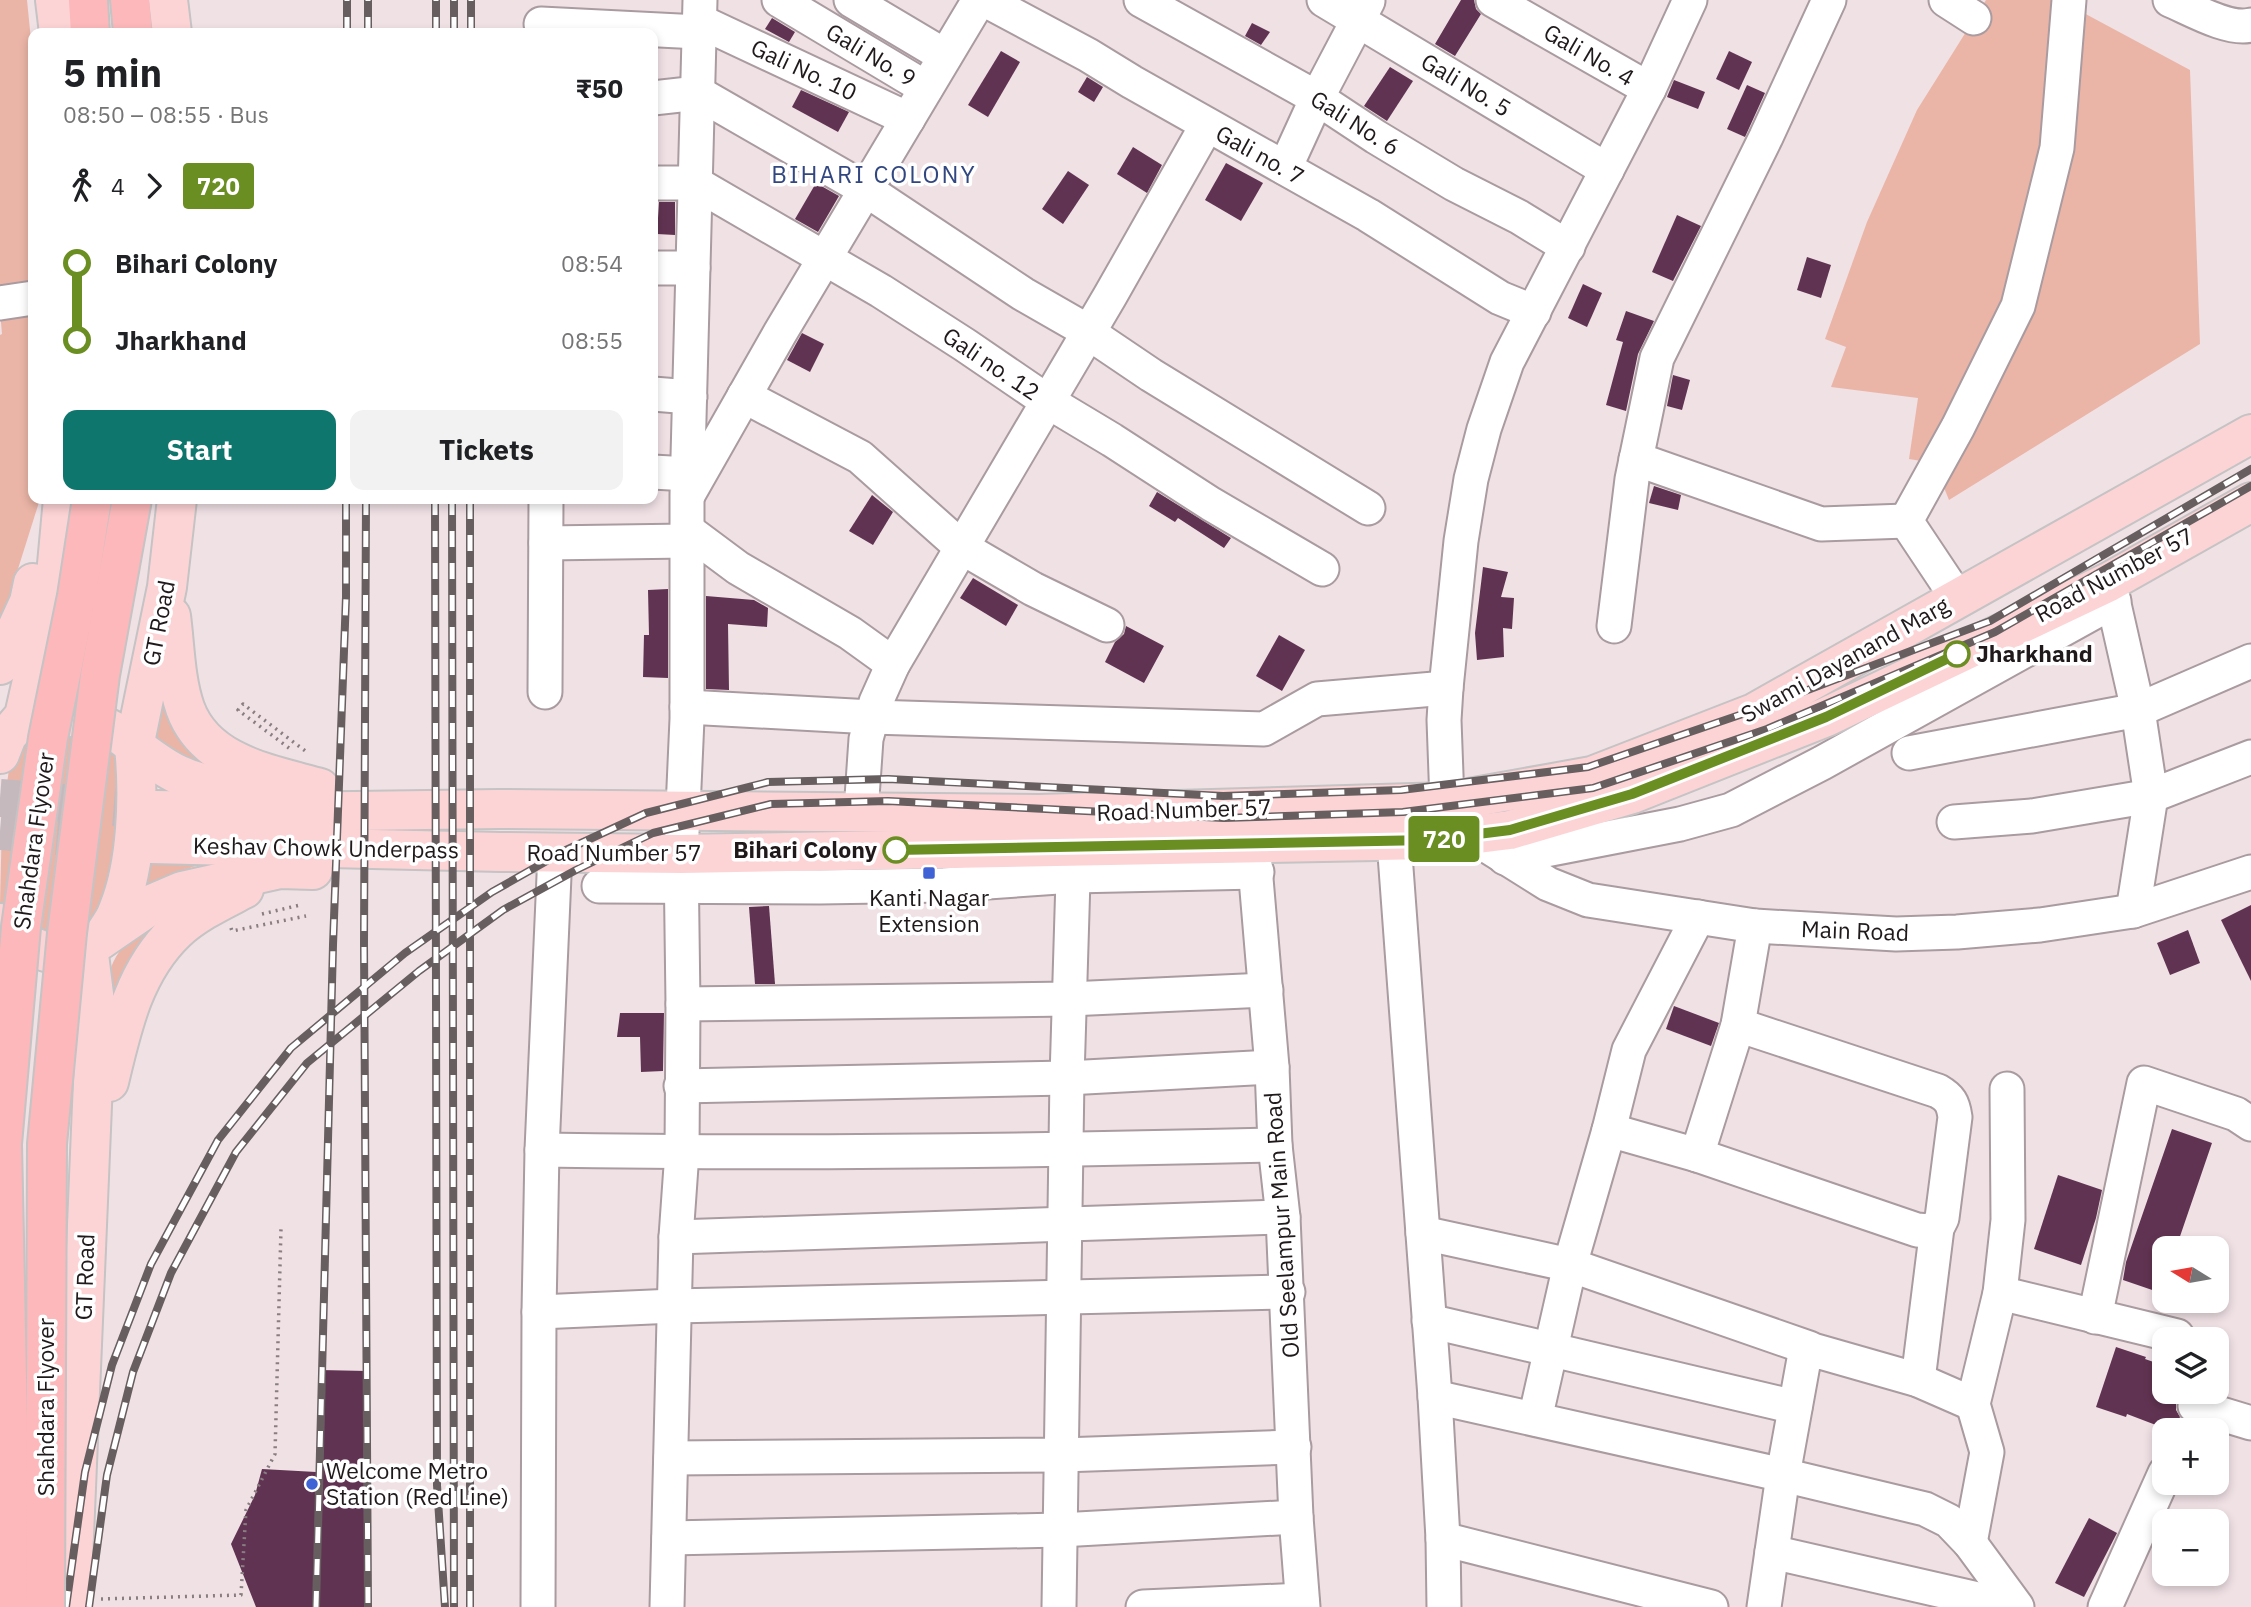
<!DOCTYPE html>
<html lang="en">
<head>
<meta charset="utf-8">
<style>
	body { margin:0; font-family:"IBM Plex Sans",sans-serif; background:#f2f2f2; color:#202124; height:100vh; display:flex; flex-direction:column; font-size:26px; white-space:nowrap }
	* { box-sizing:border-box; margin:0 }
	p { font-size:23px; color:#757577 }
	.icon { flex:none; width:38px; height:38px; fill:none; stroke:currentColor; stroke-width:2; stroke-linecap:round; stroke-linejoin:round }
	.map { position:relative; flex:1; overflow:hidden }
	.drawer { position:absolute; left:28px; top:28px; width:630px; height:476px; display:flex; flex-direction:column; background:#fff; border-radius:14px; box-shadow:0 4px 10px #0003 }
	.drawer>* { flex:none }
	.badge { padding:0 14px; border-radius:5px; font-size:24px; line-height:46px }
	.needle { width:46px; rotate:281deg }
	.controls { position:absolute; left:2152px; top:1236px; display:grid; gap:14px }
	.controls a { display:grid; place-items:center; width:77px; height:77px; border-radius:14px; background:#fff; box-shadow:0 4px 10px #0003; font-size:35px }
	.map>.badge { position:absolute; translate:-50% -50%; box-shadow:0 0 0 4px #fff }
	.legs { display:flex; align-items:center; gap:10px; height:77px; padding:0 35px; font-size:23px }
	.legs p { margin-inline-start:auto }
	.summary { display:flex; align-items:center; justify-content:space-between; height:119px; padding:0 35px }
	h1 { font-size:38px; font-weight:700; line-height:52px }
	.button { display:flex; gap:14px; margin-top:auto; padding:14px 35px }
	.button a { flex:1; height:80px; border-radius:14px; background:#0f766e; color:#fff; font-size:28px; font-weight:700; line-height:80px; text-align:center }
	.button a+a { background:#f2f2f2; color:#202124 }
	ul { padding:0 35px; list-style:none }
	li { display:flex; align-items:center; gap:24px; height:77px; font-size:26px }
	li i { display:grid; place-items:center; width:10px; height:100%; margin:0 9px; background:currentColor }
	li i::after { content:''; width:18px; height:18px; margin:-9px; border:5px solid; border-radius:50%; background:#fff }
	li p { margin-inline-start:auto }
	li:first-child i { background:linear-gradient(#0000 50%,currentColor 0) }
	li:last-child i { background:linear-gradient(currentColor 50%,#0000 0) }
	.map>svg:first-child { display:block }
	.green { fill:#eab5a7 }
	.building { fill:#613352 }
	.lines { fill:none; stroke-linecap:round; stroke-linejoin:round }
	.major-tunnel { stroke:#c6b9bd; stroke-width:38; stroke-dasharray:38 19; stroke-linecap:butt }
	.minor-casing { stroke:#a99b9f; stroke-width:37 }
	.major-casing { stroke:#c5c3c4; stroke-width:42 }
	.highway-casing { stroke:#c5c3c4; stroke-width:42 }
	.path { stroke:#887d80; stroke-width:3.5; stroke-dasharray:2 5; stroke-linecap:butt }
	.minor { stroke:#fff; stroke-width:33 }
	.major { stroke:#fdd4d6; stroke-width:38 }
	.highway { stroke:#fcb8ba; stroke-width:38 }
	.rail-casing { stroke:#675e60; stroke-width:8 }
	.rail { stroke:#fff; stroke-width:5; stroke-dasharray:16; stroke-linecap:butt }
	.highway-bridge-casing { stroke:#c5c3c4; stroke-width:42; stroke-linecap:butt }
	.highway-bridge { stroke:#fcb8ba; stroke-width:38 }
	.line-1-casing { stroke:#fff; stroke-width:16 }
	.line-1 { stroke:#6b8e23; stroke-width:10 }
	.stop-1-dot { fill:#fff; stroke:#6b8e23; stroke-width:3.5 }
	.poi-dot { fill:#3f62d4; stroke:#fff; stroke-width:2.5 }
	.labels { text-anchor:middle; stroke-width:7; stroke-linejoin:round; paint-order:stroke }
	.street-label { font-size:23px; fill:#1f191b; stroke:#fff }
	.stop-label { font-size:23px; font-weight:bold; fill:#1f191b; stroke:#fff; text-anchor:start }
	.poi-label { font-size:23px; fill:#1f191b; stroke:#fff }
	.neighbourhood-label { font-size:24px; letter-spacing:2px; fill:#324780; stroke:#fff }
</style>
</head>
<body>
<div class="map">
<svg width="2251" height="1607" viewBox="0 0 2251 1607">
	<rect width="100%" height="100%" fill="#f0e1e5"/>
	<g class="green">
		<polygon points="0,0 27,0 33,60 33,499 40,499 0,626 0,335 2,334 0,311"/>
		<polygon points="1986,0 2057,0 2067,4 2190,70 2200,344 1949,500 1934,463 1909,459 1918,398 1831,387 1846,347 1825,339 1867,222 1917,110"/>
		<polygon points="155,686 217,769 193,765 164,746 155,735"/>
		<polygon points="24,729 109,738 116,758 121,795 115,880 80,943 6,921 0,903 2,819 11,755"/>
		<polygon points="151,859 231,859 192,867 145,890"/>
		<path d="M177,904L105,1013C106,1001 106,987 109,974C118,940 150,923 177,904Z"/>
	</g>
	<g class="building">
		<polygon points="1461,0 1474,0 1476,9 1481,14 1455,56 1435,44"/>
		<polygon points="772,18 795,32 789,42 765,29"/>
		<polygon points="1252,23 1270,32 1261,45 1245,36"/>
		<polygon points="1001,51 1020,62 988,117 968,105"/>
		<polygon points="1729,51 1752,62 1739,90 1716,79"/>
		<polygon points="1390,67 1413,81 1387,121 1364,106"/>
		<polygon points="1087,77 1103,87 1094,102 1078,92"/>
		<polygon points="1674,80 1705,92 1698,109 1667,97"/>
		<polygon points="1747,85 1765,93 1745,137 1727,129"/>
		<polygon points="801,90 849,112 838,132 792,107"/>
		<polygon points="1133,147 1162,165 1147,193 1117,174"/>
		<polygon points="1226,163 1263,183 1241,221 1205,200"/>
		<polygon points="1068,171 1089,185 1063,224 1042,209"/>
		<polygon points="816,183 839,196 818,232 795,219"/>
		<polygon points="659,202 675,202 675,235 657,234"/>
		<polygon points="1677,215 1701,226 1673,281 1652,272"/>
		<polygon points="1807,257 1831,265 1821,298 1797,290"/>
		<polygon points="1583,284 1602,293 1587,327 1568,318"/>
		<polygon points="1626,311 1654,321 1638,354 1626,411 1606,405 1623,342 1616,340"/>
		<polygon points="802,333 824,344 810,372 787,360"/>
		<polygon points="1673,375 1690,380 1682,410 1667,406"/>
		<polygon points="1654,486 1681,495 1678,510 1649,503"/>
		<polygon points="1157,492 1231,538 1224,548 1178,518 1175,522 1149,506"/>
		<polygon points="872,495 893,512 873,545 849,531"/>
		<polygon points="1483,567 1508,572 1501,597 1514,598 1512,629 1503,628 1504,657 1477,660 1475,633"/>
		<polygon points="973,578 1018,605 1006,626 960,598"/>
		<polygon points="668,589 668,678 643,677 644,635 649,635 648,590"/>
		<polygon points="706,596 754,600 768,608 767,627 728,624 729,690 706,689"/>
		<polygon points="1126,626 1164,646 1144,683 1105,662 1115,642 1124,634"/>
		<polygon points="1279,635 1305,650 1282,691 1256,676"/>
		<polygon points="2251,905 2251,981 2221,920"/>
		<polygon points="769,906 775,984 755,984 749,907"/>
		<polygon points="2188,930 2200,963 2170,975 2157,943"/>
		<polygon points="1674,1006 1719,1023 1711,1046 1666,1029"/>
		<polygon points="620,1013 664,1013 663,1071 641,1072 640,1037 617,1037"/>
		<polygon points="2172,1129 2212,1143 2176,1248 2165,1248 2165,1281 2161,1293 2123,1280 2126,1262"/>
		<polygon points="2058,1175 2102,1190 2096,1218 2081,1265 2034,1249"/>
		<polygon points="2116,1347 2146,1357 2145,1359 2165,1366 2165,1391 2183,1391 2176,1401 2176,1410 2180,1417 2175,1430 2169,1430 2127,1414 2126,1417 2096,1407"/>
		<polygon points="320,1370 367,1371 366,1607 256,1607 231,1544 255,1495 262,1469 316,1472"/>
		<polygon points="2089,1518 2117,1533 2084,1597 2055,1583"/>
	</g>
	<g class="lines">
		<g class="major-tunnel">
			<polyline points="0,798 154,810"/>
			<polyline points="0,831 151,844"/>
		</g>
		<defs>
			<g id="minor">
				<polyline points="779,0 926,88"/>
				<polyline points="851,0 945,56"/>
				<polyline points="985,0 1088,55 1132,82 1368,215 1500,298 1534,312"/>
				<polyline points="1141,0 1317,98 1376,137 1454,184 1519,217 1568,247"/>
				<polyline points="1324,0 1607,170"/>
				<polyline points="1493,0 1649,89"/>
				<polyline points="1946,0 1974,18"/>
				<path d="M2170,0C2191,9 2229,31 2251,25"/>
				<polyline points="699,21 908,119"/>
				<polyline points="541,24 699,32"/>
				<polyline points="653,98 698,93 865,189 1023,294 1077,325 1151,375 1368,508"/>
				<polyline points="1285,168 1317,98 1368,1"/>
				<polyline points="653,183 695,183 881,291 965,345 1047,401 1112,440 1211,504 1322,569"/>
				<polyline points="653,268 693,268"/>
				<polyline points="0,303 33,298"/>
				<polyline points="653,394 690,397"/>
				<polyline points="744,396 860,457 961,547 1033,589 1107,625"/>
				<polyline points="1636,459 1821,524 1906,521"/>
				<polyline points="653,472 688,474"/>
				<polyline points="689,493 780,333 979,0"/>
				<polyline points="687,530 738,568 850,633 893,664"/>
				<polyline points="546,543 687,541"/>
				<polyline points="2109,582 2138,710 2151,796 2133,911"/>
				<polyline points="1958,599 1906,521 1958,427 2018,306 2057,148 2069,0"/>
				<polyline points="1614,626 1632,479 1657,358 1766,137 1829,0"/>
				<polyline points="545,692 546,499"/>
				<polyline points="687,707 872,717 1264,729 1317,699 1446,688"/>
				<polyline points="1909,753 2138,710 2251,661"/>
				<polyline points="1447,802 1444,720 1446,688 1461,541 1471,479 1484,429 1507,362 1649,89 1690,0"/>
				<polyline points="861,812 866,739 876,702 893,664 1110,296 1207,125"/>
				<polyline points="1954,822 2032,816 2151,796 2251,757"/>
				<polyline points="1470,835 1548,884 1588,900 1755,926 1896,934 1957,932 2040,925 2133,911 2251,872"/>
				<polyline points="1394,841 1435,1397 1443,1539 1444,1607"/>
				<polyline points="1253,843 1272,1067 1275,1145 1283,1217 1296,1517 1303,1607"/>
				<polyline points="1505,858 1680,824 1731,810 1822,763 2114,601"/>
				<polyline points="599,886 820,887 944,885 1073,876 1257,872"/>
				<polyline points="683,1004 1069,999 1266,990"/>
				<path d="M1738,1025L1938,1091C1950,1098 1953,1103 1955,1117L1942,1218L1937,1228L1918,1380"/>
				<polyline points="681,1086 1067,1078 1272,1067"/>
				<polyline points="1609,1130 1697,1155 1917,1230 1929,1231 1937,1228"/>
				<path d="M542,1150C786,1154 1031,1151 1275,1145"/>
				<polyline points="1697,1155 1738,1025 1755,926"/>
				<polyline points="1423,1233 1570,1265 1809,1348"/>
				<polyline points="676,1237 1283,1217"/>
				<polyline points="2000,1293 2177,1336 2179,1339"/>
				<polyline points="539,1312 674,1306 1288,1292"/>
				<polyline points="2095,1317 2144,1083 2236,1114 2251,1124"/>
				<polyline points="1429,1321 1795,1407"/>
				<polyline points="1435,1397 1783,1475 1925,1509 1949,1521 1970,1543 2017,1607"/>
				<polyline points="2195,1406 2251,1423"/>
				<polyline points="1535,1419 1570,1265 1609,1130 1629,1050 1698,917"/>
				<polyline points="671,1458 1062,1455 1294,1447"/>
				<polyline points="669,1538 1060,1530 1296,1517"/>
				<polyline points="1443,1539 1711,1607"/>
				<polyline points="1970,1543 1987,1452 1973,1404 2000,1293 2008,1220 2007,1089"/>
				<polyline points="1772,1552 2013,1607"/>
				<polyline points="538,1607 539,1312 542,1150 555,853"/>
				<polyline points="667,1607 676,1237 682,1152 683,1004 681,854 687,719 687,495 700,0"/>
				<polyline points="1059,1607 1067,1078 1074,846"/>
				<polyline points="1143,1607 1302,1600"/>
				<polyline points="1764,1607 1783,1475 1806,1348 1918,1380 1973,1404"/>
				<polyline points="2105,1607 2165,1473"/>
			</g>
			<g id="major">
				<polyline points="55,0 59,33"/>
				<polyline points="168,0 172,33"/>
				<path d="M171,616C175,646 175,679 185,708C205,764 270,774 320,788"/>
				<polyline points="0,665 29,602 33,583"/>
				<path d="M24,716C59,713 94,716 123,737C140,750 158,765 177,774C202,786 229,788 256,789"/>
				<polyline points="0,754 7,736 24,716 56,575 63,499"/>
				<polyline points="154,810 282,812 499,809 1039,814 1447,802 1592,776 1754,713 2251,434"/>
				<polyline points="151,844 501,852 681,854 1430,840 1510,830 1632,794 1826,717 2109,582 2251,502"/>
				<polyline points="0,923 19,939 31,946 46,952 76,952 100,940 154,903 182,891 280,869 313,870"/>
				<path d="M101,939C107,930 115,920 118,910C137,864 139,795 134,747L167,587L177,499"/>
				<path d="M109,1082C122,1027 134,971 176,931C195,913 221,901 244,889"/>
				<polyline points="71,1607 96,1010 88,947"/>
			</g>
			<g id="highway">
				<polyline points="88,0 90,33"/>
				<polyline points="130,0 133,33"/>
			</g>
		</defs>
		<use href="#minor" class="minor-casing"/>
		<use href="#major" class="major-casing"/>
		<use href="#highway" class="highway-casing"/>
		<g class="path">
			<polyline points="289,748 238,710 243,704 308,753"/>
			<polyline points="262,914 300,905"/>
			<polyline points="231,928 232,931 306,916"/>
			<polyline points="101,1599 241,1595 246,1510 275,1454 281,1228"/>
		</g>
		<use href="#minor" class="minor"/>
		<use href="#major" class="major"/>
		<use href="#highway" class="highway"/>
		<defs>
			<g id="rail">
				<polyline points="347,33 347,0"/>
				<polyline points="368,33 368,0"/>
				<polyline points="436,33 436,0"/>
				<polyline points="454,33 454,0"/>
				<polyline points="471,33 471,0"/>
				<polyline points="366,499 364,944 368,1607"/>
				<polyline points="435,499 437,1485 445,1607"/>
				<polyline points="452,499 454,1607"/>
				<polyline points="66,1607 85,1472 112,1365 151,1264 218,1140 291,1048 405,953 492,892 566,850 646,813 768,782 888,779 1223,796 1401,790 1588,767 1760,708 1990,621 2251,469"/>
				<polyline points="89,1607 107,1475 133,1372 171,1273 236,1152 307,1063 419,971 503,910 576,870 653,833 771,804 888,801 1224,818 1403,812 1593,788 1767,729 1995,632 2251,486"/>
				<polyline points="316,1607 333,945 346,597 346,499"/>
				<polyline points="470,1607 470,499"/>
			</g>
		</defs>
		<use href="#rail" class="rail-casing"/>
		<use href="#rail" class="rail"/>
		<defs>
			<g id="highway-bridge">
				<polyline points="12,1607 2,1144 21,927 48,738 77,596 92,499"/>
				<polyline points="45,1607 47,1144 67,933 100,675 132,499"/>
			</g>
		</defs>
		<use href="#highway-bridge" class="highway-bridge-casing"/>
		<use href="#highway-bridge" class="highway-bridge"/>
	</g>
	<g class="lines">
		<defs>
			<polyline id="line-1" points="896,850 1430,840 1510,830 1632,794 1826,717 1957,654"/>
		</defs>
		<use href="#line-1" class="line-1-casing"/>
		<use href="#line-1" class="line-1"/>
	</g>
	<g class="stop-1-dot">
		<circle cx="1957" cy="654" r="12"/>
		<circle cx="896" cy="850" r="12"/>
	</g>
	<g class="poi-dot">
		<rect x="922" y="866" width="14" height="14" rx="3.5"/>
		<circle cx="312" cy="1484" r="7"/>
	</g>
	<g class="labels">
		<g class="street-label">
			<text transform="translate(871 55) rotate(31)" y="8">Gali No. 9</text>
			<text transform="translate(1589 55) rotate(30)" y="8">Gali No. 4</text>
			<text transform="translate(804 70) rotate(25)" y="8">Gali No. 10</text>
			<text transform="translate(1466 85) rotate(31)" y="8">Gali No. 5</text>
			<text transform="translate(1355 123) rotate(32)" y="8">Gali No. 6</text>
			<text transform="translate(1260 155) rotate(29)" y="8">Gali no. 7</text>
			<text transform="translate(991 364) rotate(34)" y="8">Gali no. 12</text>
			<text transform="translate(2114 575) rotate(-28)" y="8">Road Number 57</text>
			<text transform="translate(159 623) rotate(-79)" y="8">GT Road</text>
			<text transform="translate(1845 660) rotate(-29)" y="8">Swami Dayanand Marg</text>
			<text transform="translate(1184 810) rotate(-2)" y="8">Road Number 57</text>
			<text transform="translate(34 841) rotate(-82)" y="8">Shahdara Flyover</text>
			<text transform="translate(326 848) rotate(1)" y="8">Keshav Chowk Underpass</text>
			<text x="614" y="861">Road Number 57</text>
			<text transform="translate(1855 931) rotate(2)" y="8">Main Road</text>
			<text transform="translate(1282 1225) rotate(-94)" y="8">Old Seelampur Main Road</text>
			<text transform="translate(85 1277) rotate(-88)" y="8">GT Road</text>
			<text transform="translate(46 1407) rotate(-90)" y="8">Shahdara Flyover</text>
		</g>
		<g class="stop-label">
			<text x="1976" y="662">Jharkhand</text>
			<text x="877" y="858" text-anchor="end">Bihari Colony</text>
		</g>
		<g class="poi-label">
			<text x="929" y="906">Kanti Nagar<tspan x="929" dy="26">Extension</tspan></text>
			<text x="326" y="1479" text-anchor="start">Welcome Metro<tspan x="326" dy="26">Station (Red Line)</tspan></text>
		</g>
		<g class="neighbourhood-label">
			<text x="874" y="183">BIHARI COLONY</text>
		</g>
	</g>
</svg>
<div class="controls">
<a><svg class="needle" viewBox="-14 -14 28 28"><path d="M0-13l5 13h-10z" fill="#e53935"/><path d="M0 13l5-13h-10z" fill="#757577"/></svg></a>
<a><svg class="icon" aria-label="layers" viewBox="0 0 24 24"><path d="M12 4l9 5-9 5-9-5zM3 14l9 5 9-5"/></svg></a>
<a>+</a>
<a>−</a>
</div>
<b class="badge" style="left:1444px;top:839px;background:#6b8e23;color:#fff">720</b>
<section class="drawer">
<div class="summary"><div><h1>5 min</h1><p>08:50 – 08:55 · Bus</p></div><b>₹50</b></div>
<div class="legs"><svg class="icon" aria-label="walk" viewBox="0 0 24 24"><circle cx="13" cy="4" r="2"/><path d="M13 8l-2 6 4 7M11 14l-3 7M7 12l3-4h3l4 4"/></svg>4<svg class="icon" aria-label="forward" viewBox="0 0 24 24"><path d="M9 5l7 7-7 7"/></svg><b class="badge" style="background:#6b8e23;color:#fff">720</b></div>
<ul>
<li><i style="color:#6b8e23"></i><b>Bihari Colony</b><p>08:54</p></li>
<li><i style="color:#6b8e23"></i><b>Jharkhand</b><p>08:55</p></li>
</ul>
<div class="button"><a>Start</a><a>Tickets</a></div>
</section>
</div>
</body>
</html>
